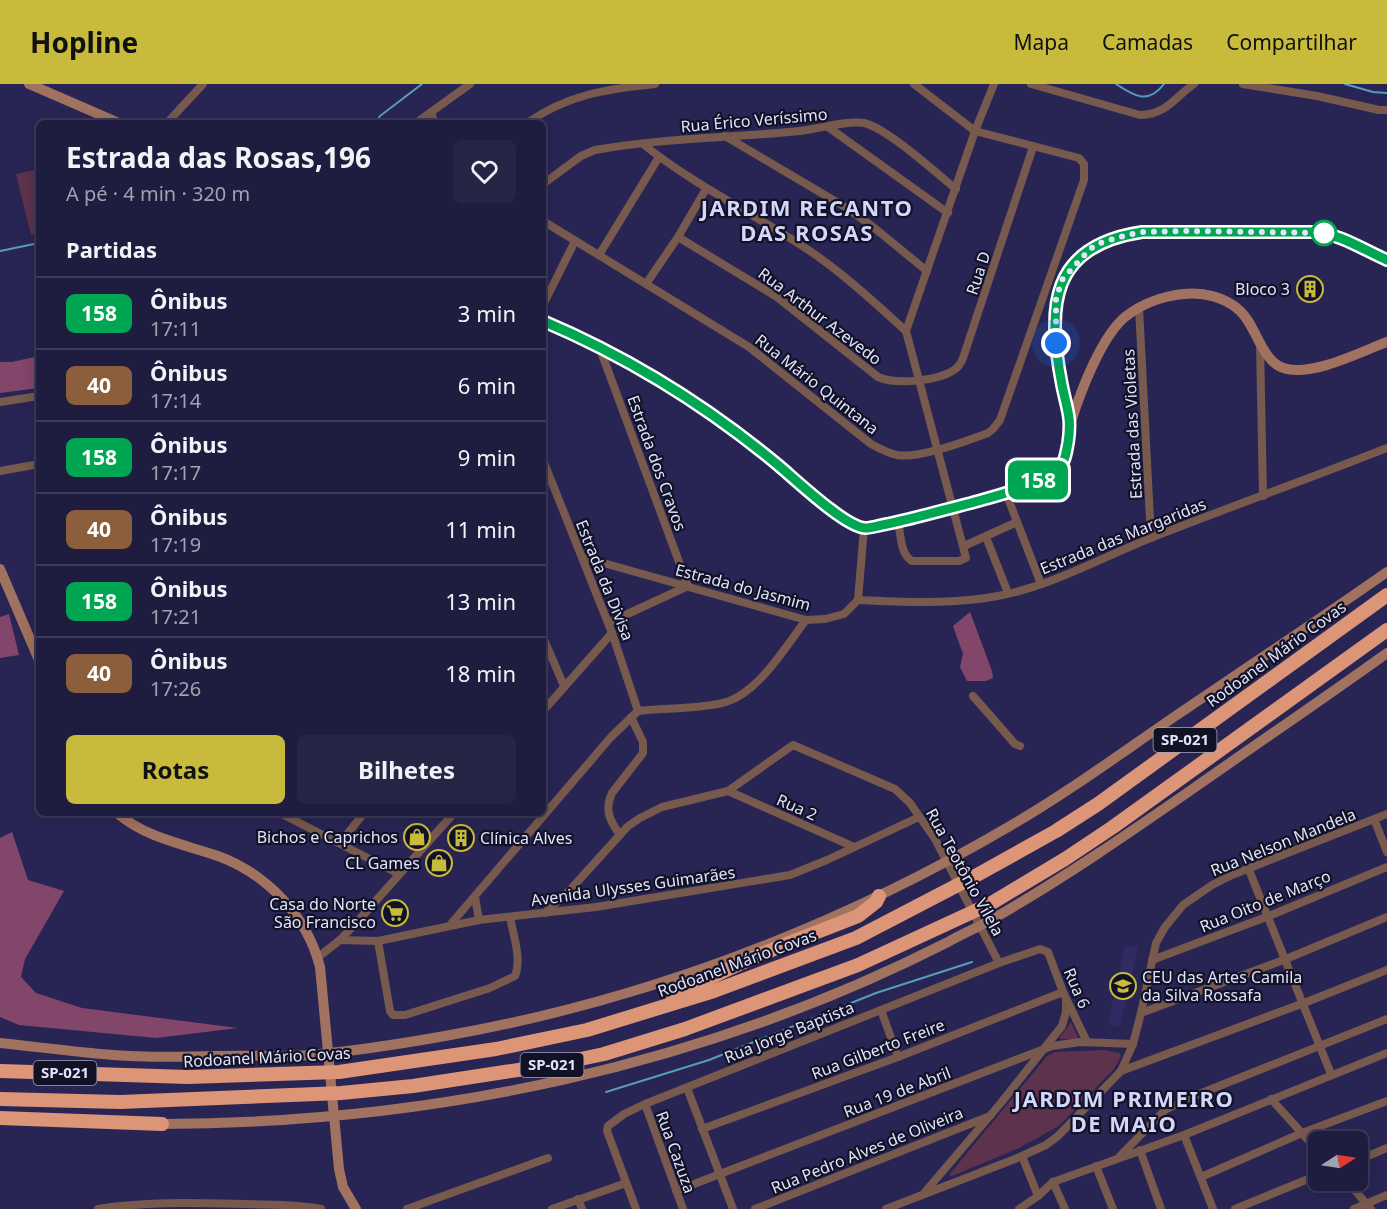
<!DOCTYPE html>
<html lang="pt">
<head>
<meta charset="utf-8">
<style>
	body { margin:0; font-family:"Noto Sans",sans-serif; background:#262546; color:#f1f3f6; height:100vh; display:flex; flex-direction:column; font-size:22px; white-space:nowrap }
	* { box-sizing:border-box; margin:0 }
	p { font-size:20px; color:#a1a1b0 }
	.icon { flex:none; width:33px; height:33px; fill:none; stroke:currentColor; stroke-width:2; stroke-linecap:round; stroke-linejoin:round }
	.map { position:relative; flex:1; overflow:hidden }
	.sheet { position:absolute; left:36px; top:36px; width:510px; height:696px; display:flex; flex-direction:column; background:#1e1c3f; border-radius:9px; box-shadow:0 3px 15px #0003,0 0 0 2px #3c3a59 }
	.sheet>* { flex:none }
	.badge { padding:0 12px; border-radius:9px; font-size:21px; line-height:39px }
	.needle { width:39px; rotate:78deg }
	.controls { position:absolute; left:1308px; top:1047px; display:grid; gap:12px }
	.controls a { display:grid; place-items:center; width:60px; height:60px; border-radius:9px; background:#1e1c3f; box-shadow:0 3px 15px #0003,0 0 0 2px #3c3a59; font-size:30px }
	.you { position:absolute; width:30px; height:30px; margin:-15px; border:4px solid #fff; border-radius:50%; background:#1a73e8; box-shadow:0 0 0 9px #1a73e833 }
	.map>.badge { position:absolute; translate:-50% -50%; box-shadow:0 0 0 3px #fff }
	h2 { padding:0 30px; font-size:22px; line-height:54px }
	.round { display:grid; place-items:center; flex:none; width:63px; height:63px; border-radius:9px; background:#262546 }
	.head { display:flex; align-items:center; justify-content:space-between; height:102px; padding:0 30px }
	h1 { font-size:28px; font-weight:700; line-height:45px }
	.action { display:flex; gap:12px; margin-top:auto; padding:12px 30px }
	.action a { flex:1; height:69px; border-radius:9px; background:#c8bb3b; color:#111; font-size:24px; font-weight:700; line-height:69px; text-align:center }
	.action a+a { background:#262546; color:#f1f3f6 }
	ul { padding:0; list-style:none }
	li { display:flex; align-items:center; gap:18px; height:72px; padding:0 30px; border-top:2px solid #3c3a59 }
	li div { flex:1 }
	li b { display:block; font-size:22px }
	li em { font-style:normal }
	li .badge { min-width:66px; font-weight:700; text-align:center }
	header { display:flex; align-items:center; gap:36px; box-sizing:border-box; height:84px; padding:0 30px; background:#c8bb3b; color:#111 }
	header strong { font-size:28px }
	nav { display:flex; gap:33px; margin-inline-start:auto; font-size:21px }
	.map>svg:first-child { display:block }
	.built { fill:#302c63 }
	.green { fill:#5d324d }
	.forest { fill:#82466b }
	.lines { fill:none; stroke-linecap:round; stroke-linejoin:round }
	.stream { stroke:#569db9; stroke-width:2 }
	.street { stroke:#77594d; stroke-width:8 }
	.secondary { stroke:#a0725f; stroke-width:10 }
	.highway { stroke:#dd9578; stroke-width:14 }
	.line-casing { stroke:#fff; stroke-width:14 }
	.line { stroke:#00a651; stroke-width:9 }
	.walk { stroke:#e2e3fc; stroke-width:6; stroke-dasharray:0 10.8 }
	.stop-dot { fill:#fff; stroke:#00a651; stroke-width:3 }
	.labels { text-anchor:middle; stroke-width:4.5; stroke-linejoin:round; paint-order:stroke }
	.shield { fill:#121227; stroke:#a4a4bc; stroke-width:1.5 }
	.shield-label { font-size:15px; font-weight:bold; fill:#e2e3fc }
	.street-label { font-size:16px; fill:#e2e3fc; stroke:#121227 }
	.poi-label { font-size:16px; fill:#e2e3fc; stroke:#121227; text-anchor:end }
	.district-label { font-size:22px; font-weight:bold; letter-spacing:1.5px; fill:#d4d6fb; stroke:#121227 }
</style>
</head>
<body>
<header>
<strong>Hopline</strong>
<nav><a>Mapa</a><a>Camadas</a><a>Compartilhar</a></nav>
</header>
<div class="map">
<svg width="1387" height="1125" viewBox="0 0 1387 1125">
	<rect width="100%" height="100%" fill="#282554"/>
	<polygon class="built" points="1125,861 1138,863 1120,943 1108,940"/>
	<g class="green">
		<polygon points="39,85 39,149 31,151 16,90"/>
		<polygon points="1071,938 1079,955 1060,955 1060,953"/>
		<polygon points="1106,966 1119,969 1121,972 1114,985 1059,1042 1019,1064 952,1092 949,1091 1048,971 1055,968"/>
	</g>
	<g class="forest">
		<polygon points="39,272 39,304 0,309 0,278 12,278"/>
		<polygon points="970,528 992,587 993,594 986,597 967,597 960,583 963,570 953,542"/>
		<polygon points="9,530 19,571 0,574 0,533"/>
		<polygon points="12,748 28,796 64,807 25,875 21,893 36,909 82,924 238,944 156,954 19,941 0,933 0,754"/>
	</g>
	<g class="lines">
		<g class="stream">
			<path d="M1116,0C1134,12 1148,21 1164,0"/>
			<polyline points="1345,0 1373,8 1387,9"/>
			<polyline points="376,39 380,32 422,0"/>
			<polyline points="0,167 39,159"/>
			<polyline points="606,1008 709,976 876,909 972,878"/>
		</g>
		<g class="street">
			<path d="M1031,0L1140,31C1166,31 1175,13 1194,0"/>
			<polyline points="1243,0 1317,12 1379,26 1387,26"/>
			<polyline points="431,28 435,39"/>
			<polyline points="167,39 203,0"/>
			<polyline points="416,39 470,0"/>
			<path d="M527,39C569,10 607,5 655,0"/>
			<polyline points="828,43 948,129"/>
			<polyline points="725,52 845,123 872,142 927,187"/>
			<path d="M643,60C695,102 755,130 810,167C845,191 875,219 906,247"/>
			<path d="M543,100L581,72L595,66C663,54 732,54 800,47C818,45 847,36 864,39C887,44 936,89 956,105"/>
			<path d="M543,137L749,263L871,360C879,364 887,369 897,371C918,375 967,357 988,349L993,345L1000,336L1084,96V80L1079,74L975,47L914,0"/>
			<path d="M678,153L777,213L878,293C896,301 938,297 954,286C959,283 961,279 963,274L1033,63"/>
			<polyline points="599,171 659,73"/>
			<polyline points="646,200 678,153 706,105"/>
			<polyline points="543,221 575,157"/>
			<polyline points="1139,224 1151,454"/>
			<polyline points="1260,260 1263,412"/>
			<polyline points="600,265 688,502 608,539"/>
			<polyline points="0,318 39,312"/>
			<polyline points="543,376 612,549 638,627"/>
			<polyline points="0,387 39,380"/>
			<polyline points="1006,409 1041,500"/>
			<path d="M898,438C901,450 900,470 912,477H959L966,474L906,247L975,47L994,0"/>
			<polyline points="986,453 1008,509"/>
			<polyline points="964,462 1017,438"/>
			<polyline points="582,473 806,536 825,535 844,530 858,516 864,444"/>
			<path d="M858,516C900,518 944,520 986,514C1041,507 1097,476 1148,455C1227,424 1308,395 1387,364"/>
			<polyline points="543,553 564,602"/>
			<polyline points="973,612 1015,660 1020,662"/>
			<polyline points="543,627 612,549"/>
			<path d="M638,627C663,624 704,625 726,618C759,608 786,562 806,536"/>
			<polyline points="728,707 854,763"/>
			<polyline points="280,729 399,790"/>
			<polyline points="1374,735 1387,768"/>
			<path d="M620,751C610,737 604,726 612,709L643,669V658L631,633"/>
			<polyline points="340,759 364,729"/>
			<polyline points="1249,786 1331,990"/>
			<polyline points="475,813 479,836"/>
			<polyline points="545,829 570,806 627,743 640,734 662,723 728,707 793,661 895,705 910,719 935,755 999,879"/>
			<polyline points="450,841 611,653 638,627"/>
			<polyline points="340,856 378,857 479,836 596,823 790,791 827,776 919,733"/>
			<path d="M378,857L390,927L393,931H405L490,904L515,892C522,875 513,850 510,833"/>
			<polyline points="317,874 340,856 357,838 454,729"/>
			<polyline points="1152,876 1269,832 1387,783"/>
			<polyline points="881,926 898,973"/>
			<polyline points="1141,929 1286,875 1387,833"/>
			<polyline points="1121,987 1304,919 1387,886"/>
			<polyline points="687,1004 733,1125"/>
			<polyline points="1271,1015 1318,1067"/>
			<polyline points="645,1020 683,1125"/>
			<polyline points="702,1045 898,973 1063,908"/>
			<polyline points="1184,1051 1213,1125"/>
			<polyline points="1140,1066 1161,1125"/>
			<polyline points="1022,1072 1038,1112"/>
			<polyline points="1120,1072 1165,1026 1184,1016 1387,935"/>
			<polyline points="1358,1076 1387,1064"/>
			<polyline points="1096,1082 1113,1125"/>
			<polyline points="1201,1093 1302,1049 1387,1017"/>
			<polyline points="1346,1096 1371,1125"/>
			<polyline points="1053,1098 1065,1125"/>
			<polyline points="676,1107 1052,962 1080,958 1133,960"/>
			<polyline points="925,1108 1000,1020 1062,942 1066,928 1066,918"/>
			<polyline points="578,1115 582,1125"/>
			<path d="M98,1125C147,1117 198,1119 247,1120C272,1121 297,1120 321,1125"/>
			<polyline points="407,1125 548,1074"/>
			<polyline points="552,1125 626,1099"/>
			<polyline points="636,1125 607,1047 608,1042 624,1030 645,1020 999,879 1040,865 1048,868 1063,908 1087,958"/>
			<polyline points="755,1125 990,1032"/>
			<polyline points="886,1125 1015,1075 1046,1061 1058,1052 1121,987 1133,960 1141,929 1156,859 1165,843 1183,821 1212,801 1232,791 1387,730"/>
			<polyline points="1019,1125 1038,1112 1053,1098 1184,1051 1387,969"/>
			<polyline points="1235,1125 1318,1091"/>
			<polyline points="1354,1125 1387,1111"/>
		</g>
		<g class="secondary">
			<polyline points="29,0 119,39"/>
			<path d="M543,237C628,274 707,322 778,381C795,395 845,443 865,444C872,444 880,441 887,440C916,434 943,426 970,419C995,412 1050,400 1063,376C1066,371 1067,364 1068,359C1072,333 1067,326 1062,301C1047,223 1049,162 1142,148H1315C1340,150 1364,166 1387,176"/>
			<path d="M1071,338C1080,309 1101,253 1125,233C1141,220 1163,212 1184,210C1203,208 1225,213 1239,226C1257,241 1261,280 1287,285C1316,291 1360,268 1387,258"/>
			<polyline points="0,485 39,576"/>
			<path d="M117,729C146,754 183,760 218,772C267,790 307,832 320,883L339,1085L343,1103L356,1125"/>
			<path d="M0,959C38,963 75,968 113,971C149,974 183,973 219,972C249,971 280,973 310,971C355,967 400,960 445,952C644,917 836,844 1010,742C1067,709 1120,670 1174,633C1245,585 1317,537 1387,488"/>
			<path d="M162,1040C435,1039 704,982 948,858C964,849 981,842 996,833C1064,794 1129,749 1194,704C1258,659 1323,615 1387,569"/>
		</g>
		<g class="highway">
			<path d="M673,915C728,880 798,856 858,832L876,818L879,812"/>
			<polyline points="0,987 188,993 339,988 496,965 587,946 714,907 856,854 977,791 1056,747 1098,720 1387,511"/>
			<polyline points="0,1015 120,1018 341,1009 413,1002 557,980 604,970 685,945 858,881 990,820 1065,775 1113,743 1387,546"/>
			<polyline points="0,1034 162,1040"/>
		</g>
	</g>
	<g class="lines">
		<defs>
			<path id="line" d="M543,237C628,273 707,322 778,381C795,395 845,443 865,444C872,444 880,441 887,440C916,434 943,426 971,419C995,412 1050,400 1064,376C1066,371 1067,364 1068,359C1072,333 1067,326 1062,301C1047,223 1049,162 1142,148H1315C1340,150 1364,166 1387,176"/>
		</defs>
		<use href="#line" class="line-casing"/>
		<use href="#line" class="line"/>
		<polyline class="walk" points="1056,259 1056,215 1062,196 1089,166 1097,160 1127,151 1142,148 1188,147 1324,149"/>
	</g>
	<defs>
		<symbol id="building-ring" viewBox="-11 -11 22 22"><circle r="9.5" fill="#121227" stroke="#c8bb3b" stroke-width="1.5"/><path d="M-4-6H4V6H1V3H-1V6H-4ZM-2.5-4.3h1.7v1.8h-1.7ZM.8-4.3h1.7v1.8H.8ZM-2.5-1h1.7V.8h-1.7ZM.8-1h1.7V.8H.8Z" fill="#c8bb3b"/></symbol>
		<symbol id="shop-ring" viewBox="-11 -11 22 22"><circle r="9.5" fill="#121227" stroke="#c8bb3b" stroke-width="1.5"/><path d="M-5-2.5h2.3a2.7 3.5 0 0 1 5.4 0H5L5.5 6h-11ZM-1.5-2.5h3a1.5 2.3 0 0 0-3 0Z" fill="#c8bb3b"/></symbol>
		<symbol id="supermarket-ring" viewBox="-11 -11 22 22"><circle r="9.5" fill="#121227" stroke="#c8bb3b" stroke-width="1.5"/><path d="M-6-5.5h2.5l.6 2H6L4.5 2H-2.5L-4.4-4H-6ZM-1.5 3.2a1.3 1.3 0 1 0 .1 0ZM3 3.2a1.3 1.3 0 1 0 .1 0Z" fill="#c8bb3b"/></symbol>
		<symbol id="school-ring" viewBox="-11 -11 22 22"><circle r="9.5" fill="#121227" stroke="#c8bb3b" stroke-width="1.5"/><path d="M0-5L7-2L0 1L-7-2ZM-4 1L0 2.5L4 1V4Q0 6-4 4Z" fill="#c8bb3b"/></symbol>
	</defs>
	<g fill-rule="evenodd">
		<use href="#building-ring" x="1295" y="190" width="30" height="30"/>
		<use href="#shop-ring" x="402" y="738" width="30" height="30"/>
		<use href="#building-ring" x="446" y="739" width="30" height="30"/>
		<use href="#shop-ring" x="424" y="764" width="30" height="30"/>
		<use href="#supermarket-ring" x="380" y="814" width="30" height="30"/>
		<use href="#school-ring" x="1108" y="887" width="30" height="30"/>
	</g>
	<circle class="stop-dot" cx="1324" cy="149" r="12"/>
	<g class="labels">
		<g class="shield">
			<rect x="1153.5" y="644" width="63" height="24" rx="4.5"/>
			<rect x="520.5" y="969" width="63" height="24" rx="4.5"/>
			<rect x="33.5" y="977" width="63" height="24" rx="4.5"/>
		</g>
		<g class="shield-label">
			<text x="1185" y="661">SP-021</text>
			<text x="552" y="986">SP-021</text>
			<text x="65" y="994">SP-021</text>
		</g>
		<g class="street-label">
			<text transform="translate(754 36) rotate(-5)" y="6">Rua Érico Veríssimo</text>
			<text transform="translate(978 189) rotate(-72)" y="6">Rua D</text>
			<text transform="translate(820 232) rotate(37)" y="6">Rua Arthur Azevedo</text>
			<text transform="translate(817 300) rotate(38)" y="6">Rua Mário Quintana</text>
			<text transform="translate(1132 340) rotate(-93)" y="6">Estrada das Violetas</text>
			<text transform="translate(657 379) rotate(70)" y="6">Estrada dos Cravos</text>
			<text transform="translate(1123 452) rotate(-22)" y="6">Estrada das Margaridas</text>
			<text transform="translate(605 496) rotate(68)" y="6">Estrada da Divisa</text>
			<text transform="translate(743 503) rotate(15)" y="6">Estrada do Jasmim</text>
			<text transform="translate(1276 570) rotate(-36)" y="6">Rodoanel Mário Covas</text>
			<text transform="translate(797 723) rotate(24)" y="6">Rua 2</text>
			<text transform="translate(1283 758) rotate(-22)" y="6">Rua Nelson Mandela</text>
			<text transform="translate(965 788) rotate(61)" y="6">Rua Teotônio Vilela</text>
			<text transform="translate(633 802) rotate(-8)" y="6">Avenida Ulysses Guimarães</text>
			<text transform="translate(1265 817) rotate(-22)" y="6">Rua Oito de Março</text>
			<text transform="translate(737 879) rotate(-20)" y="6">Rodoanel Mário Covas</text>
			<text transform="translate(1077 904) rotate(67)" y="6">Rua 6</text>
			<text transform="translate(789 948) rotate(-22)" y="6">Rua Jorge Baptista</text>
			<text transform="translate(878 965) rotate(-21)" y="6">Rua Gilberto Freire</text>
			<text transform="translate(267 973) rotate(-3)" y="6">Rodoanel Mário Covas</text>
			<text transform="translate(897 1008) rotate(-21)" y="6">Rua 19 de Abril</text>
			<text transform="translate(867 1066) rotate(-22)" y="6">Rua Pedro Alves de Oliveira</text>
			<text transform="translate(676 1068) rotate(70)" y="6">Rua Cazuza</text>
		</g>
		<g class="poi-label">
			<text x="1290" y="211">Bloco 3</text>
			<text x="398" y="759">Bichos e Caprichos</text>
			<text x="480" y="760" text-anchor="start">Clínica Alves</text>
			<text x="420" y="785">CL Games</text>
			<text x="376" y="826">Casa do Norte<tspan x="376" dy="18">São Francisco</tspan></text>
			<text x="1142" y="899" text-anchor="start">CEU das Artes Camila<tspan x="1142" dy="18">da Silva Rossafa</tspan></text>
		</g>
		<g class="district-label">
			<text x="807" y="132">JARDIM RECANTO<tspan x="807" dy="25">DAS ROSAS</tspan></text>
			<text x="1124" y="1023">JARDIM PRIMEIRO<tspan x="1124" dy="25">DE MAIO</tspan></text>
		</g>
	</g>
</svg>
<div class="controls">
<a><svg class="needle" viewBox="-14 -14 28 28"><path d="M0-13l5 13h-10z" fill="#e53935"/><path d="M0 13l5-13h-10z" fill="#a1a1b0"/></svg></a>
</div>
<div class="you" style="left:1056px;top:259px"></div>
<b class="badge" style="left:1038px;top:396px;background:#00a651;color:#fff">158</b>
<section class="sheet">
<div class="head"><div><h1>Estrada das Rosas,196</h1><p>A pé · 4 min · 320 m</p></div><a class="round"><svg class="icon" aria-label="heart" viewBox="0 0 24 24"><path d="M12 20l-8-8c-3-5 5-10 8-4 3-6 11-1 8 4z"/></svg></a></div>
<h2>Partidas</h2>
<ul>
<li><span class="badge" style="background:#00a651;color:#fff">158</span><div><b>Ônibus</b><p>17:11</p></div><em>3 min</em></li>
<li><span class="badge" style="background:#8b5e3c;color:#fff">40</span><div><b>Ônibus</b><p>17:14</p></div><em>6 min</em></li>
<li><span class="badge" style="background:#00a651;color:#fff">158</span><div><b>Ônibus</b><p>17:17</p></div><em>9 min</em></li>
<li><span class="badge" style="background:#8b5e3c;color:#fff">40</span><div><b>Ônibus</b><p>17:19</p></div><em>11 min</em></li>
<li><span class="badge" style="background:#00a651;color:#fff">158</span><div><b>Ônibus</b><p>17:21</p></div><em>13 min</em></li>
<li><span class="badge" style="background:#8b5e3c;color:#fff">40</span><div><b>Ônibus</b><p>17:26</p></div><em>18 min</em></li>
</ul>
<div class="action"><a>Rotas</a><a>Bilhetes</a></div>
</section>
</div>
</body>
</html>
